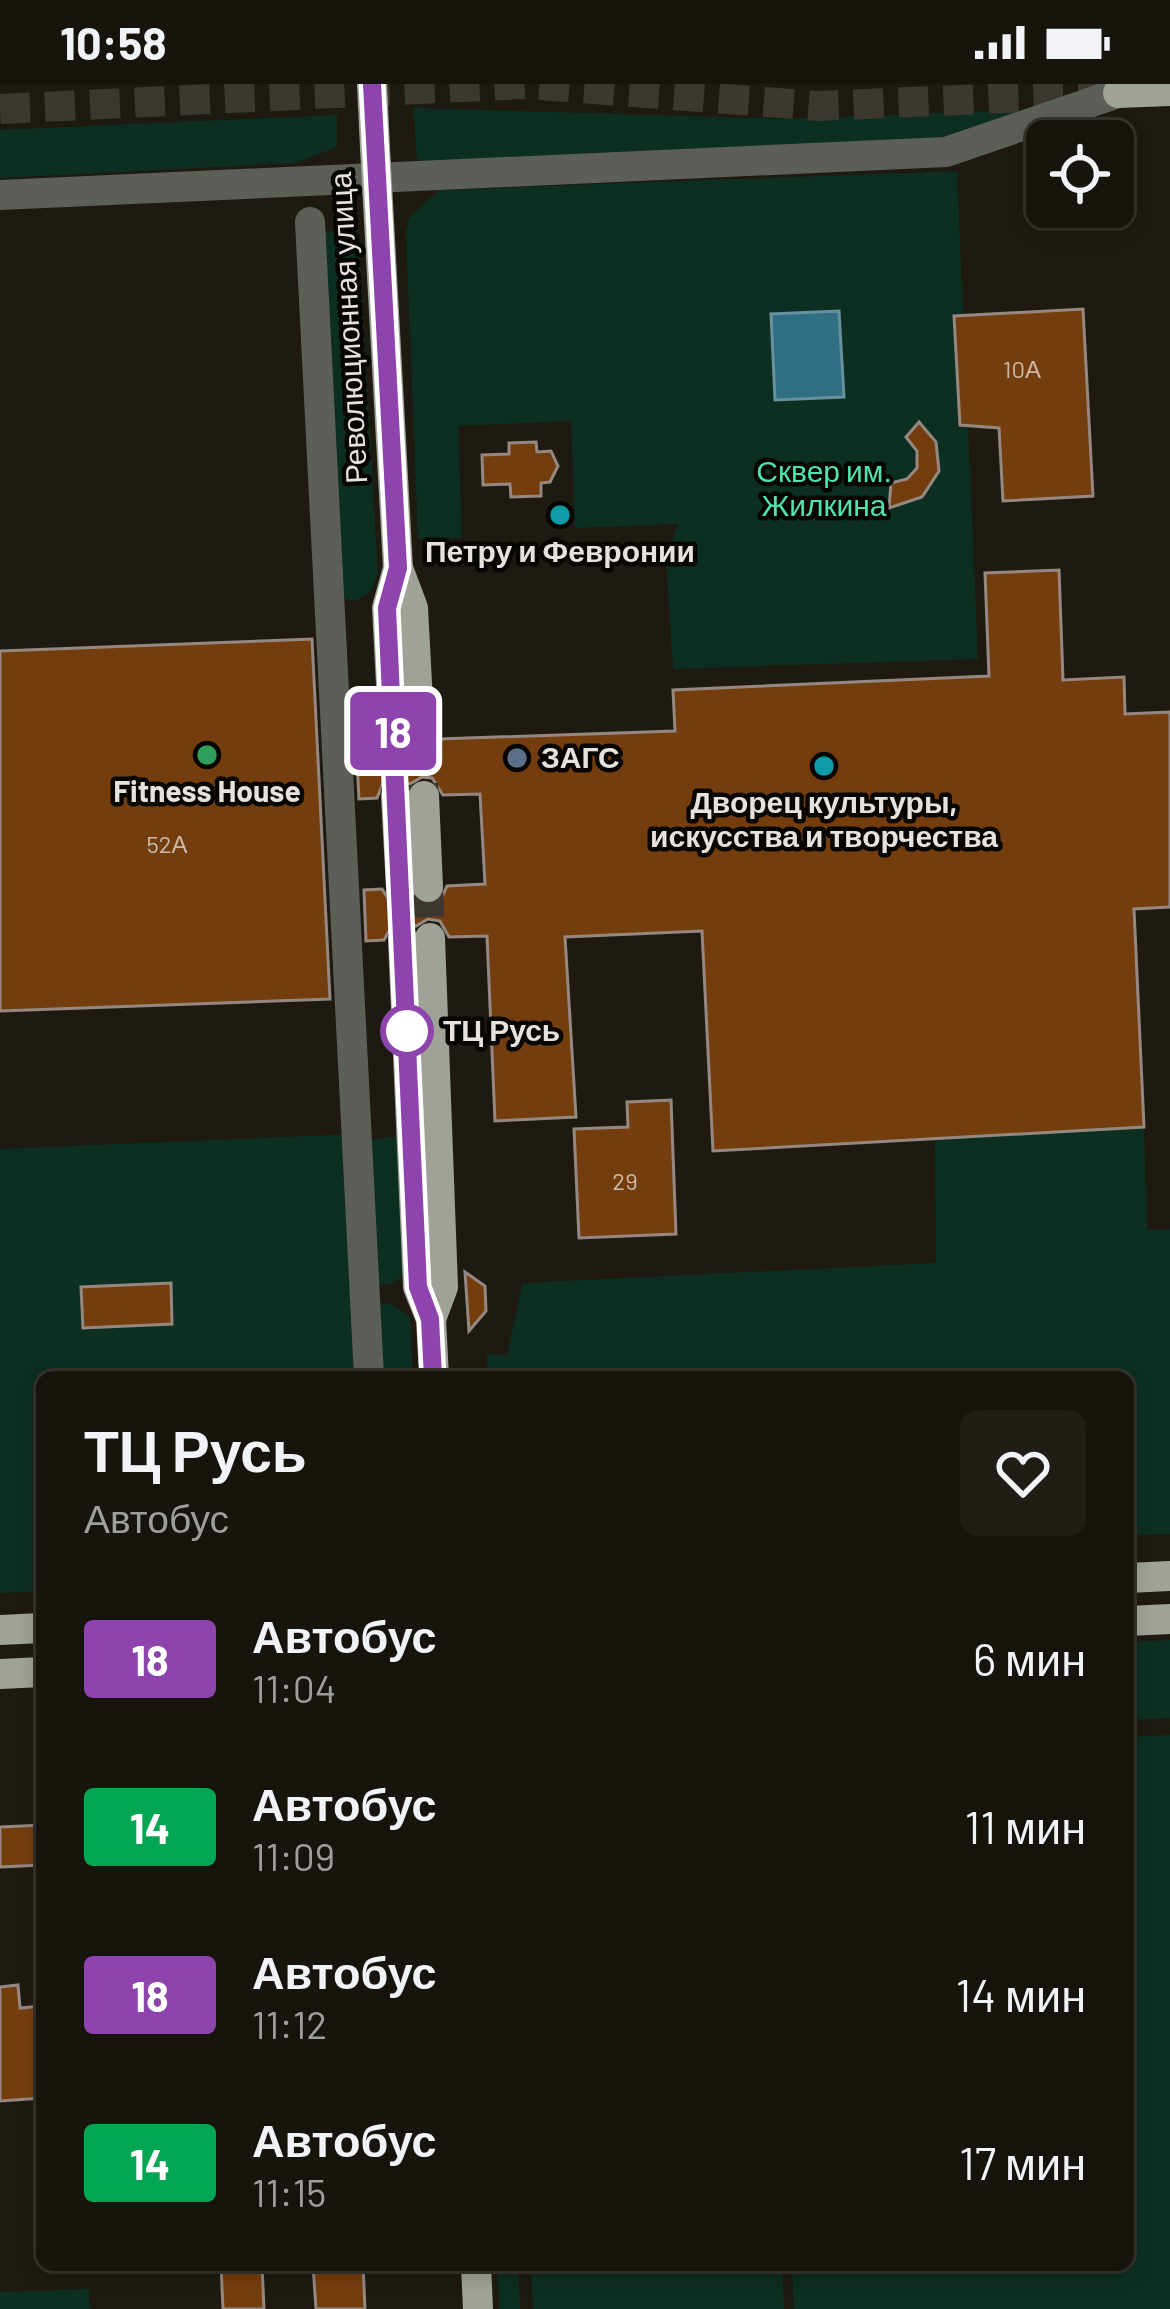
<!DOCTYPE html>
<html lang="ru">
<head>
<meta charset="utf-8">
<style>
	body { margin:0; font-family:Barlow,sans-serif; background:#201d16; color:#f1f3f6; height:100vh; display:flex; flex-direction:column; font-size:45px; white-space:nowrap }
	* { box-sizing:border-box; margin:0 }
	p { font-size:39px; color:#9e9e9d }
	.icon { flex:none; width:66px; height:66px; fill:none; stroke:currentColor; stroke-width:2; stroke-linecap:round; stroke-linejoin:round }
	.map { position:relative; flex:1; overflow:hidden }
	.details { position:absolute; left:36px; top:1287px; width:1098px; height:900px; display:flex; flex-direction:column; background:#17140d; border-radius:18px; box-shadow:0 6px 18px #0003,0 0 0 3px #36332e }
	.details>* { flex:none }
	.badge { padding:0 24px; border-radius:9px; font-size:42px; line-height:78px }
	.fabs { position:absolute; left:1026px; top:36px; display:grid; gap:24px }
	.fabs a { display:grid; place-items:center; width:108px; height:108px; border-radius:18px; background:#17140d; box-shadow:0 6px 18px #0003,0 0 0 3px #36332e; font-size:60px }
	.map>.badge { position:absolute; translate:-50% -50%; box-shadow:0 0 0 6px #fff }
	.round { display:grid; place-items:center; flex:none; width:126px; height:126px; border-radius:18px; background:#201d16 }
	.summary { display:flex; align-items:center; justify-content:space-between; height:204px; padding:0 48px }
	h1 { font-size:57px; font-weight:700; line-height:90px }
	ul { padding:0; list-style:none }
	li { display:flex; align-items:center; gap:36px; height:168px; padding:0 48px }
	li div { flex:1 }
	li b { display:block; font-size:45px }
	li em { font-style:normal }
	li .badge { min-width:132px; font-weight:700; text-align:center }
	.status { display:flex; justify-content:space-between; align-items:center; height:84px; padding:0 60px; background:#17140d; direction:ltr }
	.status svg { height:33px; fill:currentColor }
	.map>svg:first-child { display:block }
	.green { fill:#0d2f22 }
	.water { fill:#306e83; stroke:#67919e; stroke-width:3 }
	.building { fill:#743d0e; stroke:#948881; stroke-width:3 }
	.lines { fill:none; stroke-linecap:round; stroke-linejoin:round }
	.major-tunnel { stroke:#3d382f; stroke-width:30; stroke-dasharray:30 15; stroke-linecap:butt }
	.minor { stroke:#5c5e58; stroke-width:30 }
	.major { stroke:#9ea297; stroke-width:30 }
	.major-bridge { stroke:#9ea297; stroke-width:30 }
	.line-casing { stroke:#fff; stroke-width:27 }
	.line { stroke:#8e44ad; stroke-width:18 }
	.culture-dot { fill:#0f9aa8; stroke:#070603; stroke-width:4.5 }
	.leisure-dot { fill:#2e9e5b; stroke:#070603; stroke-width:4.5 }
	.service-dot { fill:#5c6f8a; stroke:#070603; stroke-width:4.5 }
	.stop-dot { fill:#fff; stroke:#8e44ad; stroke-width:6 }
	.labels { text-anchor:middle; stroke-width:9; stroke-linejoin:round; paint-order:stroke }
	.number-label { font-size:24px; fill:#cab9a8 }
	.street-label { font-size:30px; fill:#e6e2dc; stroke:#070603 }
	.park-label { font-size:30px; fill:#50e3ab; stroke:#070603 }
	.poi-label { font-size:30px; font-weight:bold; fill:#e6e2dc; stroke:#070603 }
	.stop-label { font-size:30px; font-weight:bold; fill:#e6e2dc; stroke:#070603; text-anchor:start }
</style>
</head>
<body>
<div class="status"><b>10:58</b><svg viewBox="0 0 49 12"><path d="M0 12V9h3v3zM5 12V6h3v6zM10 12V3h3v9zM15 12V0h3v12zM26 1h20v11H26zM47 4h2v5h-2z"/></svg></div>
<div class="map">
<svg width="1170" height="2225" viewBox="0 0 1170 2225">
	<rect width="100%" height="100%" fill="#1f1a11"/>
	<g class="green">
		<polygon points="413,24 786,35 1046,25 925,59 430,83 417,75"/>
		<polygon points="337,31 337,63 295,79 0,94 0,46"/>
		<polygon points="957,87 978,575 673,585 666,476 678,440 575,444 571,337 458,342 462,454 418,455 406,148 410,132 440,106"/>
		<polygon points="358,145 378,490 370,508 356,517 342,514 319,148"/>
		<polygon points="1144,1043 1147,1146 1170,1145 1170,1450 1128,1451 1128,1293 488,1293 487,1271 507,1271 523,1199 936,1179 935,1055"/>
		<polygon points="358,1050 369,1293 42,1293 42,1507 0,1509 0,1065"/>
		<polygon points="403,1052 407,1187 393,1200 370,1201 363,1056"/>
		<polygon points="392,1220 410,1233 413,1293 374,1293 371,1221"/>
		<polygon points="1170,1556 1170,1634 1128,1636 1128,1558"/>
		<polygon points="1170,1651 1170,2225 794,2225 792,2181 1128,2181 1128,1653"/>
		<polygon points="497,2181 518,2181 520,2225 499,2225"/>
		<polygon points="531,2181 782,2181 784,2225 533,2225"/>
		<polygon points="89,2205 90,2225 0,2225 0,2208"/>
	</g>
	<polygon class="water" points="839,227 844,313 775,316 771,230"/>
	<g class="building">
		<polygon points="1083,225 1093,412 1003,417 999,344 960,341 954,232"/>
		<polygon points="919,338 936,358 939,387 922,413 889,424 891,399 907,395 917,384 917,367 906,353"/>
		<polygon points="536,358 537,368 551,367 558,382 550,398 541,399 541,412 511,413 510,400 483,401 482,371 509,370 509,359"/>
		<polygon points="1059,486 1063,596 1124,593 1125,630 1170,628 1170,823 1134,825 1144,1043 713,1067 702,847 565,853 576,1033 495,1037 487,852 449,853 440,837 428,835 416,842 403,837 394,839 384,856 366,857 364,806 382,805 393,822 403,823 415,817 428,822 439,819 447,802 485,800 480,710 443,711 432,694 422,693 410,700 396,694 384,697 377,714 359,715 356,658 374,657 378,669 386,675 396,676 408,670 422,674 437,665 439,655 675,647 673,606 989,592 985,489"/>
		<polygon points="312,555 330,915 0,927 0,567"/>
		<polygon points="671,1016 676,1150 579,1154 574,1045 628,1043 627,1018"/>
		<polygon points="465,1188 485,1202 486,1227 469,1247"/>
		<polygon points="171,1199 172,1240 83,1244 81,1203"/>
		<polygon points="42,1741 42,1781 0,1783 0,1743"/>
		<polygon points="18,1901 20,1924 42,1922 42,2014 0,2017 0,1903"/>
		<polygon points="221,2181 262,2181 264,2225 223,2225"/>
		<polygon points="313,2181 363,2181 365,2225 316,2225"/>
	</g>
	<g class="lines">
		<g class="major-tunnel">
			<polyline points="0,25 526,0 818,22 1102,10"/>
			<polyline points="420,655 424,712"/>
			<polyline points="394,657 396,713"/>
			<polyline points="428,803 430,854"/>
			<polyline points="401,804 403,856"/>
		</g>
		<g class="minor">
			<polyline points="0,111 946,68 1118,9"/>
			<polyline points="310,138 369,1293"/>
		</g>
		<g class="major">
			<polyline points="1118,9 1170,7"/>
			<polyline points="375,64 398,484 387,524 394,657"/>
			<polyline points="398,484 413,524 420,655"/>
			<polyline points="424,712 428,803"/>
			<polyline points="396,713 401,804"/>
			<polyline points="430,854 443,1203 431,1235"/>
			<polyline points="403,856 418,1203 431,1235 434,1293"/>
			<polyline points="1128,1494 1170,1492"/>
			<polyline points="1128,1537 1170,1535"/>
			<polyline points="0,1546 42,1544"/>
			<polyline points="0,1590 42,1588"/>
			<polyline points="476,2181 478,2225"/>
		</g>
		<polyline class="major-bridge" points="372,0 375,64"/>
	</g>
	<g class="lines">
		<defs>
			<polyline id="line" points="372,0 398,484 387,524 418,1203 430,1235 433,1293"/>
		</defs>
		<use href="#line" class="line-casing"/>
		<use href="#line" class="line"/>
	</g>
	<g class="culture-dot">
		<circle cx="560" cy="431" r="12"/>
		<circle cx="824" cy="682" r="12"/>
	</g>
	<circle class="leisure-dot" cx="207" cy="671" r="12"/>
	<circle class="service-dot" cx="517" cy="674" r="12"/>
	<circle class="stop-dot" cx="407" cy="947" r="24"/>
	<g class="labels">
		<g class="number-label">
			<text x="1022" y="294">10А</text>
			<text x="167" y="769">52А</text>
			<text x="625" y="1106">29</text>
		</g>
		<g class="street-label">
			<text transform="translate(349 244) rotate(-93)" y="10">Революционная улица</text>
		</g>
		<g class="park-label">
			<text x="824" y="398">Сквер им.<tspan x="824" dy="34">Жилкина</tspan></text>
		</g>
		<g class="poi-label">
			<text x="560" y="478">Петру и Февронии</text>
			<text x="541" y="684" text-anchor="start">ЗАГС</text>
			<text x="207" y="718">Fitness House</text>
			<text x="824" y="729">Дворец культуры,<tspan x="824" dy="34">искусства и творчества</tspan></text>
		</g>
		<g class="stop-label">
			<text x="443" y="957">ТЦ Русь</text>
		</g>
	</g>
</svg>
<div class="fabs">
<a><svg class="icon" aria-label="locate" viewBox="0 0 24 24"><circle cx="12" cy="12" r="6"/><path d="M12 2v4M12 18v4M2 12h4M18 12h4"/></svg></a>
</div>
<b class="badge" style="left:393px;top:647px;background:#8e44ad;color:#fff">18</b>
<section class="details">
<div class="summary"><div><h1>ТЦ Русь</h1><p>Автобус</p></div><a class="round"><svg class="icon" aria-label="heart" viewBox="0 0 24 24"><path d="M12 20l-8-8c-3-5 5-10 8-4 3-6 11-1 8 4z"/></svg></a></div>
<ul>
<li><span class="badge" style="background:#8e44ad;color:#fff">18</span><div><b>Автобус</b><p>11:04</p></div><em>6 мин</em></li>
<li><span class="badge" style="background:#00a651;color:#fff">14</span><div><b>Автобус</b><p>11:09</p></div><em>11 мин</em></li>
<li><span class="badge" style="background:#8e44ad;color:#fff">18</span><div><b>Автобус</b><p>11:12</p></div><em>14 мин</em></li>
<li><span class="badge" style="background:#00a651;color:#fff">14</span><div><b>Автобус</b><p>11:15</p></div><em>17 мин</em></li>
</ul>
</section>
</div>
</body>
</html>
